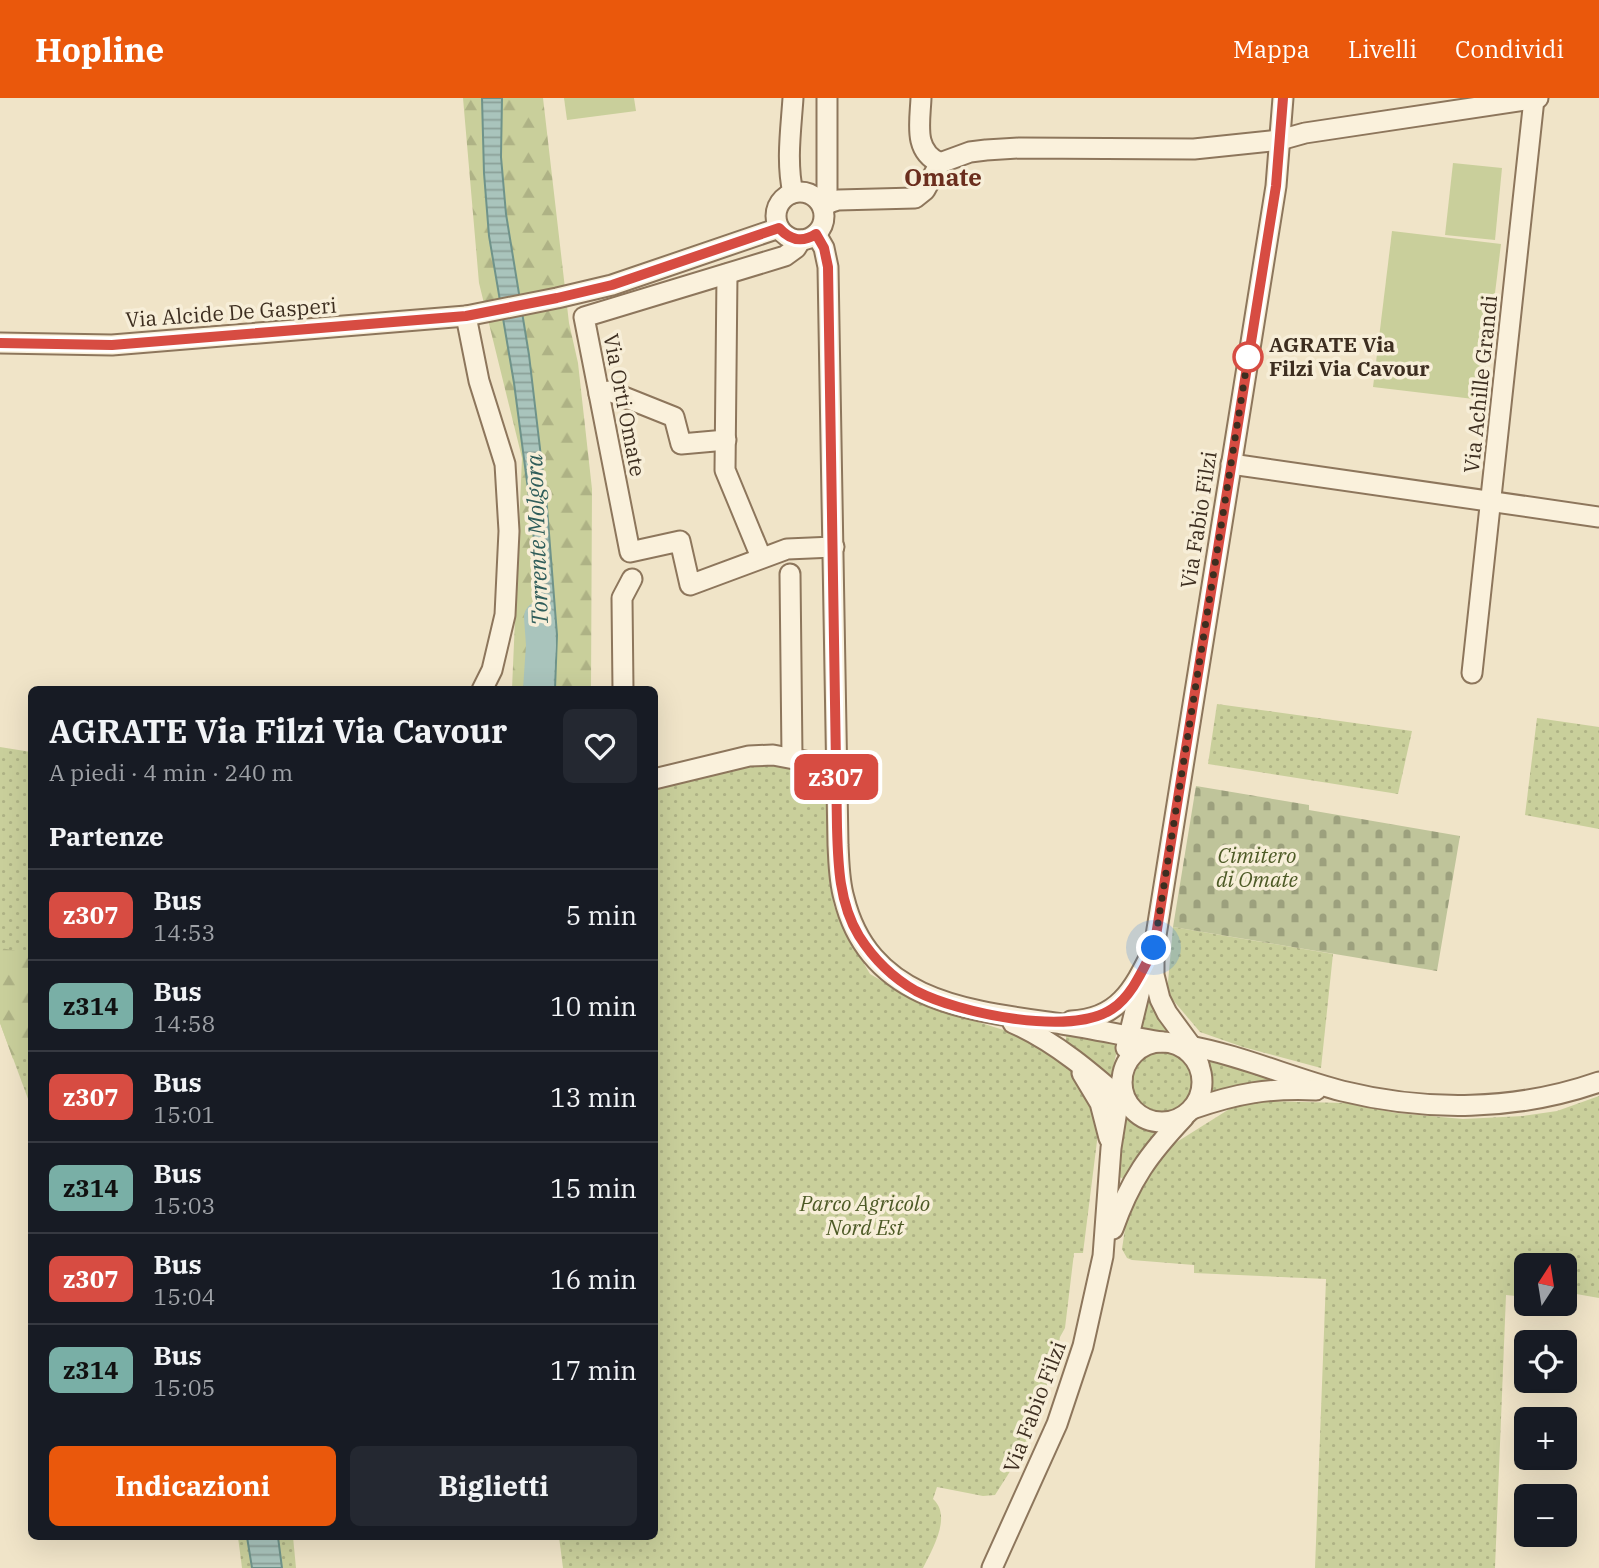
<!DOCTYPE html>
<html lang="it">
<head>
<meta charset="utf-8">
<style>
	body { margin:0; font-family:"IBM Plex Serif",serif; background:#242831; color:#f1f3f6; height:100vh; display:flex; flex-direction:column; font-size:26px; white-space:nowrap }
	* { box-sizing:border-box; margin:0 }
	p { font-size:23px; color:#9ea1a6 }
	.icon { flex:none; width:38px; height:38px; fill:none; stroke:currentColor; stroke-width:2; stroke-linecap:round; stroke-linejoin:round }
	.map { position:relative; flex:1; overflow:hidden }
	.sheet { position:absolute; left:28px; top:588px; width:630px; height:854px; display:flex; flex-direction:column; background:#171b24; border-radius:10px; box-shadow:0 7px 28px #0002 }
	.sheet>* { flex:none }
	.badge { padding:0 14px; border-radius:10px; font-size:24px; line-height:46px }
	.needle { width:46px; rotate:12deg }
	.buttons { position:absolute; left:1514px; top:1155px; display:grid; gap:14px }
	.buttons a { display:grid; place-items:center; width:63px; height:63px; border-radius:10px; background:#171b24; box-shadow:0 7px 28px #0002; font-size:35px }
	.you { position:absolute; width:35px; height:35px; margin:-18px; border:5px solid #fff; border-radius:50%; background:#1a73e8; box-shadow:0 0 0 10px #1a73e833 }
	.map>.badge { position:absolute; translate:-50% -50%; box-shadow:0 0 0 4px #fff }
	h2 { padding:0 21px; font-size:26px; line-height:63px }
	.round { display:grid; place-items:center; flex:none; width:74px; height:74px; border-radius:10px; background:#242831 }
	.headline { display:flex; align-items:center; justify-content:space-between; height:119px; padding:0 21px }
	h1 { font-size:33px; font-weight:800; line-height:52px }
	.button { display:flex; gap:14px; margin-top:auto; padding:14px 21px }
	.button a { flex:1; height:80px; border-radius:10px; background:#ea580c; color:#fff; font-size:28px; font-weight:800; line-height:80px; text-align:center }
	.button a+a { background:#242831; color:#f1f3f6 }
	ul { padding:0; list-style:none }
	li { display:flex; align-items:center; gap:21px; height:91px; padding:0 21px; border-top:2px solid #363941 }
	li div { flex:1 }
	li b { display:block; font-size:26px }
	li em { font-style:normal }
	li .badge { min-width:77px; font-weight:700; text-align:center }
	header { display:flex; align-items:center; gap:42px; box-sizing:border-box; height:98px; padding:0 35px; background:#ea580c; color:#fff }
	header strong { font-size:33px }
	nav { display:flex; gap:38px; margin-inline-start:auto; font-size:24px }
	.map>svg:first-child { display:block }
	.grass { fill:url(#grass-dots) }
	.forest { fill:url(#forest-firs) }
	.cemetery { fill:url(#cemetery-stones) }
	.pitch { fill:#c9cf9b }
	.water { fill:url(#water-rules); stroke:#6f938a; stroke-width:2 }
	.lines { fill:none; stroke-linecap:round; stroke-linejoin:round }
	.river { stroke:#a9c4bc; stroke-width:30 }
	.minor-casing { stroke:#8d765c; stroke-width:23 }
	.minor { stroke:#faf1dc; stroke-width:19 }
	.line-casing { stroke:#fff; stroke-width:16 }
	.line { stroke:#d74c42; stroke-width:10 }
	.walk { stroke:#3d2e20; stroke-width:7; stroke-dasharray:0 12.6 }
	.stop-dot { fill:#fff; stroke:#d74c42; stroke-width:3.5 }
	.labels { text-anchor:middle; stroke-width:7; stroke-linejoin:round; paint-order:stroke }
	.street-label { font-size:21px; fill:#3d2e20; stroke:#f7eed8 }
	.stop-label { font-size:21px; font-weight:bold; fill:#3d2e20; stroke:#f7eed8; text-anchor:start }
	.park-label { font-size:21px; font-style:italic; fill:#4d5a26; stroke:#f7eed8 }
	.water-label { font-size:23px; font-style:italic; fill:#2f5d5a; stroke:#f7eed8 }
	.quarter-label { font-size:24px; font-weight:bold; fill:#6b2e1e; stroke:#f7eed8 }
</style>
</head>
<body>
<header>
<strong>Hopline</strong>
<nav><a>Mappa</a><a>Livelli</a><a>Condividi</a></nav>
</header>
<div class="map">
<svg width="1599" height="1470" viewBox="0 0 1599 1470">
	<defs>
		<pattern id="grass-dots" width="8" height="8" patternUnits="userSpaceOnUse" patternTransform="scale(1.75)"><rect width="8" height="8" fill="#c9cf9b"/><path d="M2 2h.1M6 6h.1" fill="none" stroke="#aeb285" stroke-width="1.8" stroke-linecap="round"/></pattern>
		<pattern id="forest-firs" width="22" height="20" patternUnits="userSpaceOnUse" patternTransform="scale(1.75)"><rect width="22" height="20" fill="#c9cf9b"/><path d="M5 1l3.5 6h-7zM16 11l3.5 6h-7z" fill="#aeb285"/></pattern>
		<pattern id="cemetery-stones" width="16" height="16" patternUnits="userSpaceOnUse" patternTransform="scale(1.75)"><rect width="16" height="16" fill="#bfc49a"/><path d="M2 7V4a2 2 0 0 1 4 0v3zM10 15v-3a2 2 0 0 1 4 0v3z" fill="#9ca07d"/></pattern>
		<pattern id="water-rules" width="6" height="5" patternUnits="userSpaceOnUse" patternTransform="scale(1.75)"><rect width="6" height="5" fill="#a9c4bc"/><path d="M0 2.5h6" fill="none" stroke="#8ba098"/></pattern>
	</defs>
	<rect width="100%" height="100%" fill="#f0e4c8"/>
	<g class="grass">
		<polygon points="1217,606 1412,633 1398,696 1208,666"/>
		<polygon points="1537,620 1599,629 1599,731 1525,717"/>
		<polygon points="0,649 31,654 31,1009 0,925"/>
		<path d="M758,663L825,674L829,782L834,808L843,830L870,876L923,907L1023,938L1059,960L1071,974L1088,1000L1096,1018L1098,1035L1083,1155H1074L1065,1230L1060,1239L1054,1266L1026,1348L995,1397L983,1398L937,1389L933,1401C952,1418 933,1450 923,1470H563L559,1439L654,1438L655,689Z"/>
		<polygon points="1173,829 1333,856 1321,970 1243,949 1200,934 1167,895"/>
		<polygon points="1146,896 1150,898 1172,937 1134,934"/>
		<polygon points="1066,935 1119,945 1110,981 1066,947"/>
		<circle cx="1163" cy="984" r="32"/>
		<polygon points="1203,955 1272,979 1268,983 1210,995"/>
		<polygon points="1599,998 1599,1200 1565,1194 1564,1167 1526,1167 1526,1199 1506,1197 1495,1470 1315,1470 1326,1181 1194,1175 1194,1167 1132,1162 1127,1160 1122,1151 1126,1124 1134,1097 1172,1047 1231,1010 1264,1003 1346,1005 1396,1015 1463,1021 1523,1018 1557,1013"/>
		<polygon points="1127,1014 1142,1025 1161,1031 1140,1054 1124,1081 1117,1078"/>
		<polygon points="238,1439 293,1439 296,1470 242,1470"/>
	</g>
	<g class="forest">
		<polygon points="463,0 543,0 569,225 578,265 592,391 591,591 512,591 522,360 479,185"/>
		<polygon points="0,850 31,855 31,950 13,961 0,925"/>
	</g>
	<polygon class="cemetery" points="1196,688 1309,707 1309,712 1460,738 1437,873 1173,829"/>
	<g class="pitch">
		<polygon points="564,0 634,0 636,13 567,22"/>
		<polygon points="1453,65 1502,70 1495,142 1445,137"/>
		<polygon points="1392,133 1501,146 1482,302 1373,289"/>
	</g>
	<g class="water">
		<polygon points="482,0 502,0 501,59 506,116 529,257 547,410 557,537 555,591 538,591 540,573 540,539 533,429 514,285 489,138 484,75"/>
		<polygon points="247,1439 278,1439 282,1470 252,1470"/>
	</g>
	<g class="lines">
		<polyline class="river" points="538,592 541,547 539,519"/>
		<defs>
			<g id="minor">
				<polyline points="827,0 827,97 829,105"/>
				<path d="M921,0C920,25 913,53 940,65"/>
				<polyline points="940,65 970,54 986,52 1019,50 1194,51 1280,42 1305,35 1538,0"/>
				<circle cx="800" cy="118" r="24"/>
				<path d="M793,95C786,64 791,31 793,0"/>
				<polyline points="822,107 838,102 915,100 925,92 940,65"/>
				<path d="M816,136L824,150L828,169L838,747C839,765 839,783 844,800C870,906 973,913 1062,926C1096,931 1129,939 1162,944"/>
				<polyline points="801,142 796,150 785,158 584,219 630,454 680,443 690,487 787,451 834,449"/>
				<polyline points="727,176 725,372 761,459"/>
				<polyline points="466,218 479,283 505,366 509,433 505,517 492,572 482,592"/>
				<polyline points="0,245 112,247 466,218 557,200 612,187 779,130"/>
				<polyline points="599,296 609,293 674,319 681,346 726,342"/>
				<polyline points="1231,366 1599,419"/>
				<polyline points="790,476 792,659"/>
				<polyline points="1472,575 1534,1"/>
				<polyline points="623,592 622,500 632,481"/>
				<polyline points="654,681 749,658 773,657 810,664 836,664"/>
				<path d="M1071,923C1118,921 1133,892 1152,854"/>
				<path d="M1013,925C1056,944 1093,976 1128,1007"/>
				<circle cx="1162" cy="984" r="40"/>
				<path d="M1184,947C1238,956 1289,979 1342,993C1427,1014 1516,1013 1599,984"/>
				<polyline points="1126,950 1142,884"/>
				<polyline points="1199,967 1192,949 1167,915 1160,901 1154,877 1154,850 1276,88 1283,0"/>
				<polyline points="1082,975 1100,1005 1109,1040"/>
				<path d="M1192,1011C1238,995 1268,990 1316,992"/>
				<path d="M1113,1131C1130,1082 1149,1056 1184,1019"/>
				<polyline points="992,1470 1057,1326 1083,1248 1103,1158 1111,1050 1122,981"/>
			</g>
		</defs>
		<use href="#minor" class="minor-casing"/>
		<use href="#minor" class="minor"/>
	</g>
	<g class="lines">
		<defs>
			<path id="line" d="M0,245L112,247L466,218L557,200L612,187L779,130C790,142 802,145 816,136L824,150L828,169L837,729C838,766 839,805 859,838C873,860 893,880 916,893C958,915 1070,939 1112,911C1132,898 1143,871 1154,850L1276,88L1283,0"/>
		</defs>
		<use href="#line" class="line-casing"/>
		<use href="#line" class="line"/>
		<polyline class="walk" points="1154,850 1248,259"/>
	</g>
	<circle class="stop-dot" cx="1248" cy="259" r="14"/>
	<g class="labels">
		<g class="street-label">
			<text transform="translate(231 215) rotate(-4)" y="7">Via Alcide De Gasperi</text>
			<text transform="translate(1481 286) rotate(-84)" y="7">Via Achille Grandi</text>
			<text transform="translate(624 307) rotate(79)" y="7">Via Orti Omate</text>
			<text transform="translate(1199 422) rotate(-81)" y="7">Via Fabio Filzi</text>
			<text transform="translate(1035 1309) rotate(-69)" y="7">Via Fabio Filzi</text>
		</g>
		<g class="stop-label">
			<text x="1269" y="254">AGRATE Via<tspan x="1269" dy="24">Filzi Via Cavour</tspan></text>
		</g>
		<g class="park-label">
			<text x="1257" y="765">Cimitero<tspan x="1257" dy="24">di Omate</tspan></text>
			<text x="865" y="1113">Parco Agricolo<tspan x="865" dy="24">Nord Est</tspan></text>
		</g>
		<g class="water-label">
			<text transform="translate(537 442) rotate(-92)" y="8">Torrente Molgora</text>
		</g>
		<g class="quarter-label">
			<text x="943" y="88">Omate</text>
		</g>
	</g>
</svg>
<div class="buttons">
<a><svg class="needle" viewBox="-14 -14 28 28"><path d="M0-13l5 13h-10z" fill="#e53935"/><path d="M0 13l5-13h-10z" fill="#9ea1a6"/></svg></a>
<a><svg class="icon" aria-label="locate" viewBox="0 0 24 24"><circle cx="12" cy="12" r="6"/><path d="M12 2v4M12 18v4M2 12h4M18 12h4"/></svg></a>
<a>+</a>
<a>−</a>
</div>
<div class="you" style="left:1154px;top:850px"></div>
<b class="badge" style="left:836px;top:679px;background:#d74c42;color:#fff">z307</b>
<section class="sheet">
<div class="headline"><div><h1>AGRATE Via Filzi Via Cavour</h1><p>A piedi · 4 min · 240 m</p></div><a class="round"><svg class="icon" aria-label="heart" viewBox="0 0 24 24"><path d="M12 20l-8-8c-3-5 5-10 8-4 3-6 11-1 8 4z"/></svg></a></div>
<h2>Partenze</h2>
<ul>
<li><span class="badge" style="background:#d74c42;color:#fff">z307</span><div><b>Bus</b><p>14:53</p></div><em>5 min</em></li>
<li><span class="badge" style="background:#79afa6;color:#111">z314</span><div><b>Bus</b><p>14:58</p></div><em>10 min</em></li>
<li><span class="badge" style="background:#d74c42;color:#fff">z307</span><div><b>Bus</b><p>15:01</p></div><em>13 min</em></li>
<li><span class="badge" style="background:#79afa6;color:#111">z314</span><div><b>Bus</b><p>15:03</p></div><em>15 min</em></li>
<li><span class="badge" style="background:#d74c42;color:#fff">z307</span><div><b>Bus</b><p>15:04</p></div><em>16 min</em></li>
<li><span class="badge" style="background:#79afa6;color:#111">z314</span><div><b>Bus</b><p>15:05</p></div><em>17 min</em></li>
</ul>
<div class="button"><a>Indicazioni</a><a>Biglietti</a></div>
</section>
</div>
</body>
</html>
